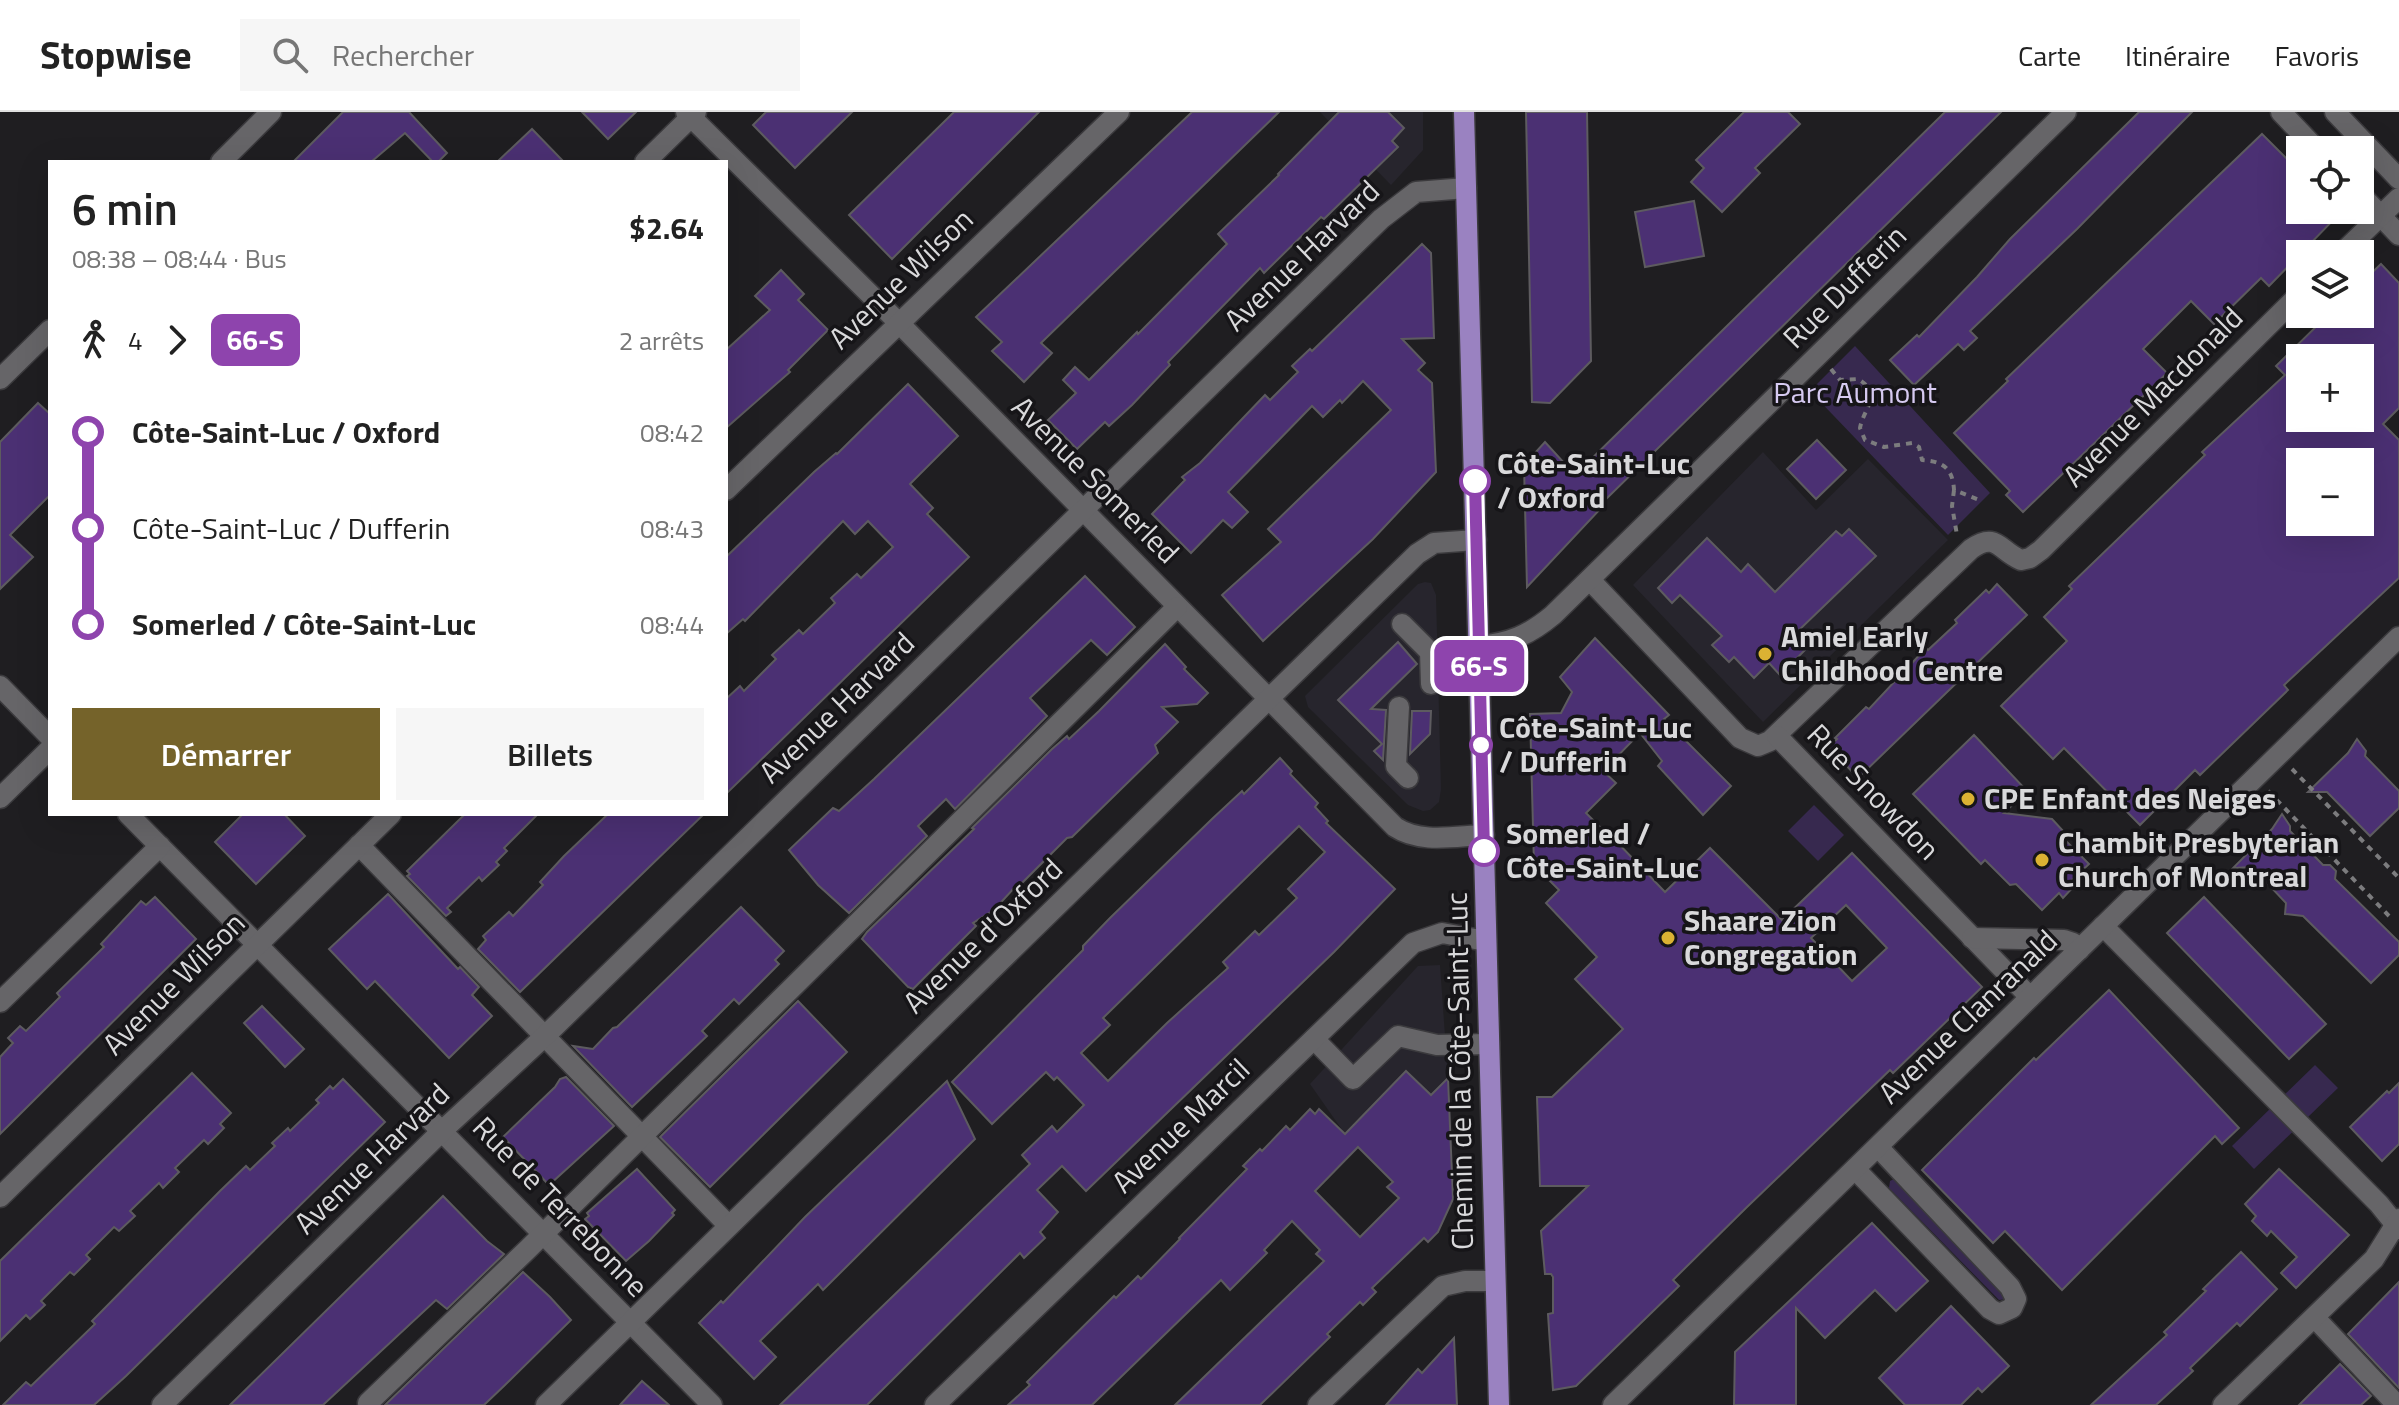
<!DOCTYPE html>
<html lang="fr">
<head>
<meta charset="utf-8">
<style>
	body { margin:0; font-family:"Titillium Web",sans-serif; background:#f6f6f6; color:#222; height:100vh; display:flex; flex-direction:column; font-size:30px; white-space:nowrap }
	* { box-sizing:border-box; margin:0 }
	p { font-size:26px; color:#767676 }
	.icon { flex:none; width:44px; height:44px; fill:none; stroke:currentColor; stroke-width:2; stroke-linecap:round; stroke-linejoin:round }
	.map { position:relative; flex:1; overflow:hidden }
	.drawer { position:absolute; left:48px; top:48px; width:680px; height:656px; display:flex; flex-direction:column; background:#fff; border-radius:0px; box-shadow:0 8px 32px #0002 }
	.drawer>* { flex:none }
	.badge { padding:0 16px; border-radius:12px; font-size:28px; line-height:52px }
	.tools { position:absolute; left:2286px; top:24px; display:grid; gap:16px }
	.tools a { display:grid; place-items:center; width:88px; height:88px; border-radius:0px; background:#fff; box-shadow:0 8px 32px #0002; font-size:40px }
	.map>.badge { position:absolute; translate:-50% -50%; box-shadow:0 0 0 4px #fff }
	.legs { display:flex; align-items:center; gap:12px; height:88px; padding:0 24px; font-size:26px }
	.legs p { margin-inline-start:auto }
	.overview { display:flex; align-items:center; justify-content:space-between; height:136px; padding:0 24px }
	h1 { font-size:44px; font-weight:600; line-height:60px }
	.button { display:flex; gap:16px; margin-top:auto; padding:16px 24px }
	.button a { flex:1; height:92px; border-radius:0px; background:#75632a; color:#fff; font-size:32px; font-weight:600; line-height:92px; text-align:center }
	.button a+a { background:#f6f6f6; color:#222 }
	ul { padding:0 24px; list-style:none }
	li { display:flex; align-items:center; gap:28px; height:96px; font-size:30px }
	li i { display:grid; place-items:center; width:12px; height:100%; margin:0 10px; background:currentColor }
	li i::after { content:''; width:20px; height:20px; margin:-10px; border:6px solid; border-radius:50%; background:#fff }
	li p { margin-inline-start:auto }
	li:first-child i { background:linear-gradient(#0000 50%,currentColor 0) }
	li:last-child i { background:linear-gradient(currentColor 50%,#0000 0) }
	header { display:flex; align-items:center; gap:48px; box-sizing:border-box; height:112px; padding:0 40px; background:#fff; border-bottom:2px solid #e0e0e0 }
	header strong { font-size:38px }
	nav { display:flex; gap:44px; margin-inline-start:auto; font-size:28px }
	.search { width:560px; height:72px; background:#f6f6f6; display:flex; align-items:center; gap:20px; box-sizing:border-box; padding:0 28px; border-radius:0px; color:#767676; font-size:30px }
	.map>svg:first-child { display:block }
	.built { fill:#27252d }
	.green { fill:#37294f }
	.building { fill:#4b3073; stroke:#5d5b5f; stroke-width:2; fill-rule:evenodd }
	.lines { fill:none; stroke-linecap:round; stroke-linejoin:round }
	.minor-casing { stroke:#3b3a3d; stroke-width:23 }
	.major-casing { stroke:#3b3a3d; stroke-width:23 }
	.path { stroke:#7c7c7e; stroke-width:4; stroke-dasharray:6 6; stroke-linecap:butt }
	.minor { stroke:#666568; stroke-width:20 }
	.major { stroke:#9a82c1; stroke-width:20 }
	.line-1-casing { stroke:#fff; stroke-width:18 }
	.line-1 { stroke:#8e44ad; stroke-width:12 }
	.stop-1-dot { fill:#fff; stroke:#8e44ad; stroke-width:4 }
	.poi-dot { fill:#dbb233; stroke:#161518; stroke-width:3 }
	.labels { text-anchor:middle; stroke-width:7; stroke-linejoin:round; paint-order:stroke }
	.street-label { font-size:30px; fill:#d9d9db; stroke:#161518 }
	.park-label { font-size:30px; fill:#d6caf1; stroke:#161518 }
	.stop-label { font-size:30px; font-weight:bold; fill:#d9d9db; stroke:#161518; text-anchor:start }
	.poi-label { font-size:30px; font-weight:bold; fill:#d9d9db; stroke:#161518; text-anchor:start }
</style>
</head>
<body>
<header>
<strong>Stopwise</strong>
<div class="search"><svg class="icon" aria-label="search" viewBox="0 0 24 24"><circle cx="10" cy="10" r="6"/><path d="M15 15l6 6"/></svg>Rechercher</div>
<nav><a>Carte</a><a>Itinéraire</a><a>Favoris</a></nav>
</header>
<div class="map">
<svg width="2399" height="1293" viewBox="0 0 2399 1293">
	<rect width="100%" height="100%" fill="#1f1e21"/>
	<g class="built">
		<polygon points="1320,0 1423,0 1423,38 1391,73"/>
		<polygon points="1763,340 1816,398 1868,347 1948,428 1763,610 1633,473"/>
		<polygon points="1425,470 1431,471 1436,483 1441,677 1439,690 1430,698 1423,699 1408,693 1308,595 1305,584 1418,472"/>
		<polygon points="1440,853 1448,966 1370,1047 1345,1022 1310,972 1418,854"/>
	</g>
	<g class="green">
		<polygon points="1855,234 1990,381 1948,423 1810,279"/>
		<polygon points="1814,693 1844,723 1818,749 1788,719"/>
		<polygon points="2315,953 2338,976 2254,1057 2232,1034"/>
		<polygon points="1894,1067 2007,1181 2006,1187 1999,1188 1889,1076 1890,1069"/>
	</g>
	<g class="building">
		<polygon points="343,0 409,0 447,41 438,50 433,50 405,21 371,50 293,50"/>
		<polygon points="582,0 636,0 608,27"/>
		<polygon points="766,0 852,0 795,56 753,13"/>
		<polygon points="954,0 1039,0 892,147 849,103"/>
		<polygon points="1192,0 1279,0 1041,231 1052,241 1024,270 992,239 1002,230 976,205"/>
		<polygon points="1339,0 1388,0 1404,16 1392,29 1398,35 1324,107 1321,105 1264,161 1260,156 1168,250 1170,253 1132,293 1109,314 1105,310 1077,337 1048,308 1076,281 1063,268 1075,255 1089,268 1137,220 1138,222 1227,132 1218,122 1279,63 1278,62"/>
		<polygon points="1526,0 1587,0 1591,249 1550,291 1532,290"/>
		<polygon points="1744,0 1788,0 1800,12 1755,56 1760,61 1722,100 1691,70 1704,56 1696,48"/>
		<polygon points="1945,0 2001,0 1601,392 1603,394 1527,475 1524,353 1545,330 1575,363"/>
		<polygon points="2139,0 2192,0 2077,117 1970,219 1977,226 1964,238 1958,232 1914,273 1890,248 1917,223 1919,225 1977,165 2010,127"/>
		<polygon points="532,17 564,50 497,50"/>
		<polygon points="2262,22 2300,60 2300,98 2343,98 2269,174 2261,166 2214,212 2191,189 2143,237 2167,261 2023,400 2006,383 2010,379 1954,321 2008,269 2006,267"/>
		<polygon points="1694,89 1704,144 1645,155 1635,100"/>
		<polygon points="1422,132 1431,141 1434,226 1402,227 1425,251 1418,258 1432,271 1436,360 1373,427 1263,529 1222,483 1281,430 1268,417 1391,298 1363,269 1342,291 1340,288 1323,305 1312,294 1228,380 1248,400 1232,416 1223,408 1191,441 1152,402 1185,368 1182,365 1200,351 1265,283 1270,288 1298,260 1292,254 1310,237 1312,239"/>
		<path d="M2381,152L2399,171V296L2383,312L2399,328V466L2284,573L2288,578L2200,663L2195,658L2140,713L2064,636L2053,647L2001,594L2067,529L2044,505L2072,477L2069,474L2205,343L2202,340L2285,263L2276,254L2329,202H2360V172ZM2300,246H2360V306H2300ZM2300,350H2360V410H2300Z"/>
		<polygon points="781,158 804,182 798,188 828,218 788,258 790,260 726,316 726,238 770,198 755,184"/>
		<polygon points="908,272 958,324 910,372 933,396 927,402 969,445 726,682 726,587 740,574 744,579 776,547 772,543 799,518 803,522 835,491 831,486 857,462 861,466 893,435 868,409 855,422 843,409 745,509 743,507 726,522 726,445 814,360 836,341 837,342"/>
		<polygon points="38,291 50,302 50,383 10,423 33,445 0,477 0,330"/>
		<polygon points="1817,328 1846,358 1816,387 1787,357"/>
		<polygon points="1849,417 1876,444 1798,519 1811,532 1780,563 1769,551 1754,566 1734,545 1729,550 1712,533 1722,524 1680,483 1672,491 1658,476 1707,426 1741,460 1748,452 1775,480 1836,419 1842,424"/>
		<polygon points="1085,464 1135,515 1107,543 1091,528 1030,586 1047,604 955,697 946,687 918,714 927,724 849,801 818,773 789,738 833,696 839,699 874,667"/>
		<polygon points="1997,472 2027,503 1858,666 1829,635 1837,627 1835,626 1866,595 1869,597 1926,536 1928,538 1957,511 1955,508 1986,478 1989,481"/>
		<path d="M1595,526L1669,603L1664,607L1731,674L1703,703L1658,654L1662,649L1640,621L1603,659L1616,671L1586,701L1612,727L1613,726L1665,780L1710,736L1782,808L1852,741L1982,875L1893,961L1890,958L1746,1096L1673,1168L1679,1174L1576,1274L1553,1278L1548,1202L1553,1201V1165L1551,1162H1545L1541,1119L1588,1074H1540L1537,985H1552L1623,917L1575,867L1597,845L1546,791L1559,778L1534,753L1530,602L1561,601L1572,580L1560,565ZM1846,793L1887,836L1852,869L1811,826Z"/>
		<polygon points="1398,530 1417,552 1371,597 1386,598 1383,648 1374,639 1382,632 1338,588"/>
		<polygon points="1165,532 1186,555 1184,557 1208,581 1197,592 1162,595 1178,610 1155,633 1158,641 1072,725 1067,726 1016,777 1015,775 994,798 973,811 976,814 913,877 908,875 862,827 867,820 974,717 972,716 1052,637 1067,624 1069,627 1099,599"/>
		<polygon points="1412,599 1431,599 1430,622 1410,642"/>
		<polygon points="1974,623 2027,679 2004,701 2052,707 2065,721 2064,727 2089,752 2072,768 2076,772 2063,786 2059,781 2042,798 2016,772 2010,773 1985,748 1981,752 1913,682"/>
		<polygon points="2357,627 2366,639 2365,644 2399,679 2399,696 2370,724 2327,680 2308,680 2348,641"/>
		<path d="M1280,646L1292,659L1290,662L1318,691L1315,695L1328,709L1326,711L1395,777L1334,840L1086,1079L1062,1054L1037,1078L1058,1100L1040,1120L1045,1126L1024,1146L1020,1141L867,1293H780L1030,1052L1022,1043L1052,1014L1057,1020L1084,993L1057,965L1054,968L1046,960L992,1012L952,970L1083,838V834L1110,806L1212,707L1242,679L1244,682ZM1299,714L1325,740L1288,777L1297,786L1259,823L1255,819L1223,850L1228,856L1167,911L1108,969L1081,941L1110,913L1103,906Z"/>
		<polygon points="243,702 284,702 305,724 256,772 215,730"/>
		<polygon points="465,702 538,702 504,736 507,739 496,750 499,753 482,769 479,765 447,796 451,800 446,804 407,764 410,762 407,759"/>
		<polygon points="608,702 704,702 520,880 478,837 486,828 483,824 509,800 513,804 543,773 540,770 564,744"/>
		<polygon points="2282,702 2290,714 2290,719 2323,753 2330,753 2336,759 2335,767 2399,830 2399,843 2371,871 2303,804 2285,802 2286,791 2252,755 2233,756 2272,717"/>
		<polygon points="388,782 458,857 460,855 479,875 472,883 492,904 449,946 375,869 367,877 329,837"/>
		<polygon points="155,785 196,827 0,1022 0,945 13,931 8,926 20,914 26,919 60,885 57,881 104,835 101,832 141,789 146,793"/>
		<polygon points="2204,785 2326,912 2289,947 2167,821"/>
		<polygon points="741,795 784,839 775,848 779,852 739,892 734,887 702,919 707,924 632,995 573,934 593,937 613,916 617,915"/>
		<polygon points="2109,878 2239,1016 2222,1032 2215,1024 2062,1178 2005,1119 1993,1131 1922,1058 2034,946 2036,948"/>
		<polygon points="798,889 847,940 710,1075 660,1025"/>
		<polygon points="262,894 304,937 285,955 244,911"/>
		<path d="M1406,959L1431,983L1448,966L1453,1087L1438,1120L1428,1130L1424,1126L1372,1176L1376,1180L1363,1193L1360,1190L1327,1222L1330,1225L1260,1293H1175L1324,1149L1316,1142L1320,1138L1292,1109L1264,1138L1267,1141L1230,1178L1221,1168L1092,1293H1008L1030,1273L1027,1270L1114,1184L1116,1186L1138,1164L1141,1167L1180,1127L1179,1126L1247,1057L1243,1054L1260,1037L1262,1039L1286,1014L1290,1018L1310,997L1315,1002L1319,997L1345,1022ZM1358,1035L1393,1070L1387,1075L1399,1086L1360,1125L1315,1079Z"/>
		<polygon points="192,961 231,1001 220,1012 224,1016 208,1032 204,1028 175,1056 179,1060 163,1076 159,1071 130,1099 135,1104 119,1119 114,1115 86,1143 90,1147 74,1163 70,1160 41,1189 45,1193 30,1207 26,1203 0,1229 0,1149"/>
		<polygon points="566,965 614,1014 549,1073 503,1025 555,975 560,967"/>
		<polygon points="343,967 385,1010 126,1264 94,1293 3,1293 26,1270 31,1274 95,1212 92,1209 220,1079 246,1054 250,1058 275,1034 272,1031 288,1016 290,1019 319,991 316,988 330,974 333,977"/>
		<polygon points="947,969 975,1027 823,1178 818,1172 760,1229 776,1245 754,1267 699,1211 721,1189 723,1191 805,1105"/>
		<polygon points="2399,971 2399,1032 2382,1049 2350,1015 2387,979 2389,981"/>
		<polygon points="637,1057 675,1098 672,1101 674,1103 649,1129 626,1149 585,1107 589,1104 587,1101"/>
		<polygon points="2279,1057 2349,1123 2296,1176 2281,1161 2297,1145 2271,1119 2267,1124 2252,1109 2256,1104 2245,1092"/>
		<polygon points="443,1084 487,1129 504,1142 447,1197 436,1188 323,1293 230,1293"/>
		<polygon points="1872,1111 1928,1169 1896,1199 1875,1178 1825,1226 1796,1196 1796,1293 1734,1293 1735,1240"/>
		<polygon points="2241,1140 2277,1177 2240,1214 2237,1211 2190,1256 2193,1259 2156,1293 2091,1293 2167,1223 2164,1220 2206,1179 2203,1177"/>
		<polygon points="523,1160 550,1185 571,1208 505,1273 484,1293 385,1293"/>
		<polygon points="2399,1170 2399,1276 2348,1222"/>
		<polygon points="1951,1194 2009,1254 1982,1280 1978,1276 1961,1293 1905,1293 1879,1266"/>
		<polygon points="1454,1226 1457,1293 1386,1293 1418,1257 1422,1261"/>
		<polygon points="2340,1252 2371,1284 2361,1293 2299,1293"/>
		<polygon points="642,1269 669,1293 620,1293"/>
	</g>
	<g class="lines">
		<defs>
			<g id="minor">
				<path d="M686,0L899,211L1395,715C1421,732 1455,724 1484,723"/>
				<polyline points="2281,0 2317,38"/>
				<polyline points="2335,0 2399,67"/>
				<polyline points="221,50 271,0"/>
				<polyline points="645,50 696,0"/>
				<polyline points="2360,82 2399,123"/>
				<polyline points="2341,142 2399,86"/>
				<polyline points="0,267 50,218"/>
				<polyline points="726,378 1119,0"/>
				<path d="M1590,468L1740,626L1758,634L1770,629L1971,437C1997,419 1999,439 2021,448L2030,446L2041,438L2300,182"/>
				<polyline points="1402,512 1430,540 1431,572"/>
				<path d="M1479,534C1510,531 1529,523 1553,503L2066,0"/>
				<polyline points="0,574 50,625"/>
				<polyline points="1399,595 1396,654 1408,666"/>
				<polyline points="1777,624 2030,885"/>
				<polyline points="0,686 50,637"/>
				<polyline points="128,702 712,1293"/>
				<polyline points="359,733 728,1113"/>
				<polyline points="2103,814 2379,1092 2399,1117"/>
				<polyline points="1972,826 2064,828 2073,831 2079,838"/>
				<polyline points="0,890 160,734"/>
				<polyline points="1314,927 1353,967 1398,924 1437,933 1489,932"/>
				<polyline points="1855,1057 1990,1197 1999,1202 2012,1196 2016,1187 2010,1175 1878,1035"/>
				<polyline points="0,1085 391,702"/>
				<polyline points="2315,1206 2397,1293"/>
				<polyline points="368,1291 528,1137 1177,495"/>
				<polyline points="162,1293 443,1018 545,924 1381,107 1416,80 1466,76"/>
				<polyline points="546,1293 1417,442 1434,431 1476,428"/>
				<polyline points="935,1293 1413,831 1442,821 1486,829"/>
				<polyline points="1318,1293 1443,1174 1465,1169 1495,1169"/>
				<polyline points="1613,1293 2399,525"/>
				<polyline points="2223,1293 2374,1147 2399,1107"/>
			</g>
			<polyline id="major" points="1464,0 1499,1293"/>
		</defs>
		<use href="#minor" class="minor-casing"/>
		<use href="#major" class="major-casing"/>
		<g class="path">
			<path d="M1831,257L1840,268L1858,267C1884,282 1863,297 1860,316L1865,328L1884,335L1912,331L1919,335L1922,348C1943,349 1953,357 1954,378L1982,389"/>
			<polyline points="1954,378 1952,394 1957,423"/>
			<polyline points="2292,657 2399,766"/>
			<polyline points="2268,679 2389,804"/>
		</g>
		<use href="#minor" class="minor"/>
		<use href="#major" class="major"/>
	</g>
	<g class="lines">
		<defs>
			<polyline id="line-1" points="1475,369 1484,739"/>
		</defs>
		<use href="#line-1" class="line-1-casing"/>
		<use href="#line-1" class="line-1"/>
	</g>
	<g class="stop-1-dot">
		<circle cx="1475" cy="369" r="14"/>
		<circle cx="1481" cy="633" r="10"/>
		<circle cx="1484" cy="739" r="14"/>
	</g>
	<g class="poi-dot">
		<circle cx="1765" cy="542" r="8"/>
		<circle cx="1968" cy="687" r="8"/>
		<circle cx="2042" cy="748" r="8"/>
		<circle cx="1668" cy="826" r="8"/>
	</g>
	<g class="labels">
		<g class="street-label">
			<text transform="translate(1302 144) rotate(-44)" y="10">Avenue Harvard</text>
			<text transform="translate(901 167) rotate(-44)" y="10">Avenue Wilson</text>
			<text transform="translate(1845 175) rotate(-45)" y="10">Rue Dufferin</text>
			<text transform="translate(2153 285) rotate(-45)" y="10">Avenue Macdonald</text>
			<text transform="translate(1095 368) rotate(45)" y="10">Avenue Somerled</text>
			<text transform="translate(837 596) rotate(-44)" y="10">Avenue Harvard</text>
			<text transform="translate(1873 680) rotate(46)" y="10">Rue Snowdon</text>
			<text transform="translate(983 824) rotate(-44)" y="10">Avenue d'Oxford</text>
			<text transform="translate(174 872) rotate(-45)" y="10">Avenue Wilson</text>
			<text transform="translate(1968 905) rotate(-44)" y="10">Avenue Clanranald</text>
			<text transform="translate(1460 959) rotate(-91)" y="10">Chemin de la Côte-Saint-Luc</text>
			<text transform="translate(1181 1014) rotate(-44)" y="10">Avenue Marcil</text>
			<text transform="translate(372 1047) rotate(-44)" y="10">Avenue Harvard</text>
			<text transform="translate(560 1095) rotate(46)" y="10">Rue de Terrebonne</text>
		</g>
		<g class="park-label">
			<text x="1855" y="291">Parc Aumont</text>
		</g>
		<g class="stop-label">
			<text x="1497" y="362">Côte-Saint-Luc<tspan x="1497" dy="34">/ Oxford</tspan></text>
			<text x="1499" y="626">Côte-Saint-Luc<tspan x="1499" dy="34">/ Dufferin</tspan></text>
			<text x="1506" y="732">Somerled /<tspan x="1506" dy="34">Côte-Saint-Luc</tspan></text>
		</g>
		<g class="poi-label">
			<text x="1781" y="535">Amiel Early<tspan x="1781" dy="34">Childhood Centre</tspan></text>
			<text x="1984" y="697">CPE Enfant des Neiges</text>
			<text x="2058" y="741">Chambit Presbyterian<tspan x="2058" dy="34">Church of Montreal</tspan></text>
			<text x="1684" y="819">Shaare Zion<tspan x="1684" dy="34">Congregation</tspan></text>
		</g>
	</g>
</svg>
<div class="tools">
<a><svg class="icon" aria-label="locate" viewBox="0 0 24 24"><circle cx="12" cy="12" r="6"/><path d="M12 2v4M12 18v4M2 12h4M18 12h4"/></svg></a>
<a><svg class="icon" aria-label="layers" viewBox="0 0 24 24"><path d="M12 4l9 5-9 5-9-5zM3 14l9 5 9-5"/></svg></a>
<a>+</a>
<a>−</a>
</div>
<b class="badge" style="left:1479px;top:554px;background:#8e44ad;color:#fff">66-S</b>
<section class="drawer">
<div class="overview"><div><h1>6 min</h1><p>08:38 – 08:44 · Bus</p></div><b>$2.64</b></div>
<div class="legs"><svg class="icon" aria-label="walk" viewBox="0 0 24 24"><circle cx="13" cy="4" r="2"/><path d="M13 8l-2 6 4 7M11 14l-3 7M7 12l3-4h3l4 4"/></svg>4<svg class="icon" aria-label="forward" viewBox="0 0 24 24"><path d="M9 5l7 7-7 7"/></svg><b class="badge" style="background:#8e44ad;color:#fff">66-S</b><p>2 arrêts</p></div>
<ul>
<li><i style="color:#8e44ad"></i><b>Côte-Saint-Luc / Oxford</b><p>08:42</p></li>
<li><i style="color:#8e44ad"></i><span>Côte-Saint-Luc / Dufferin</span><p>08:43</p></li>
<li><i style="color:#8e44ad"></i><b>Somerled / Côte-Saint-Luc</b><p>08:44</p></li>
</ul>
<div class="button"><a>Démarrer</a><a>Billets</a></div>
</section>
</div>
</body>
</html>
